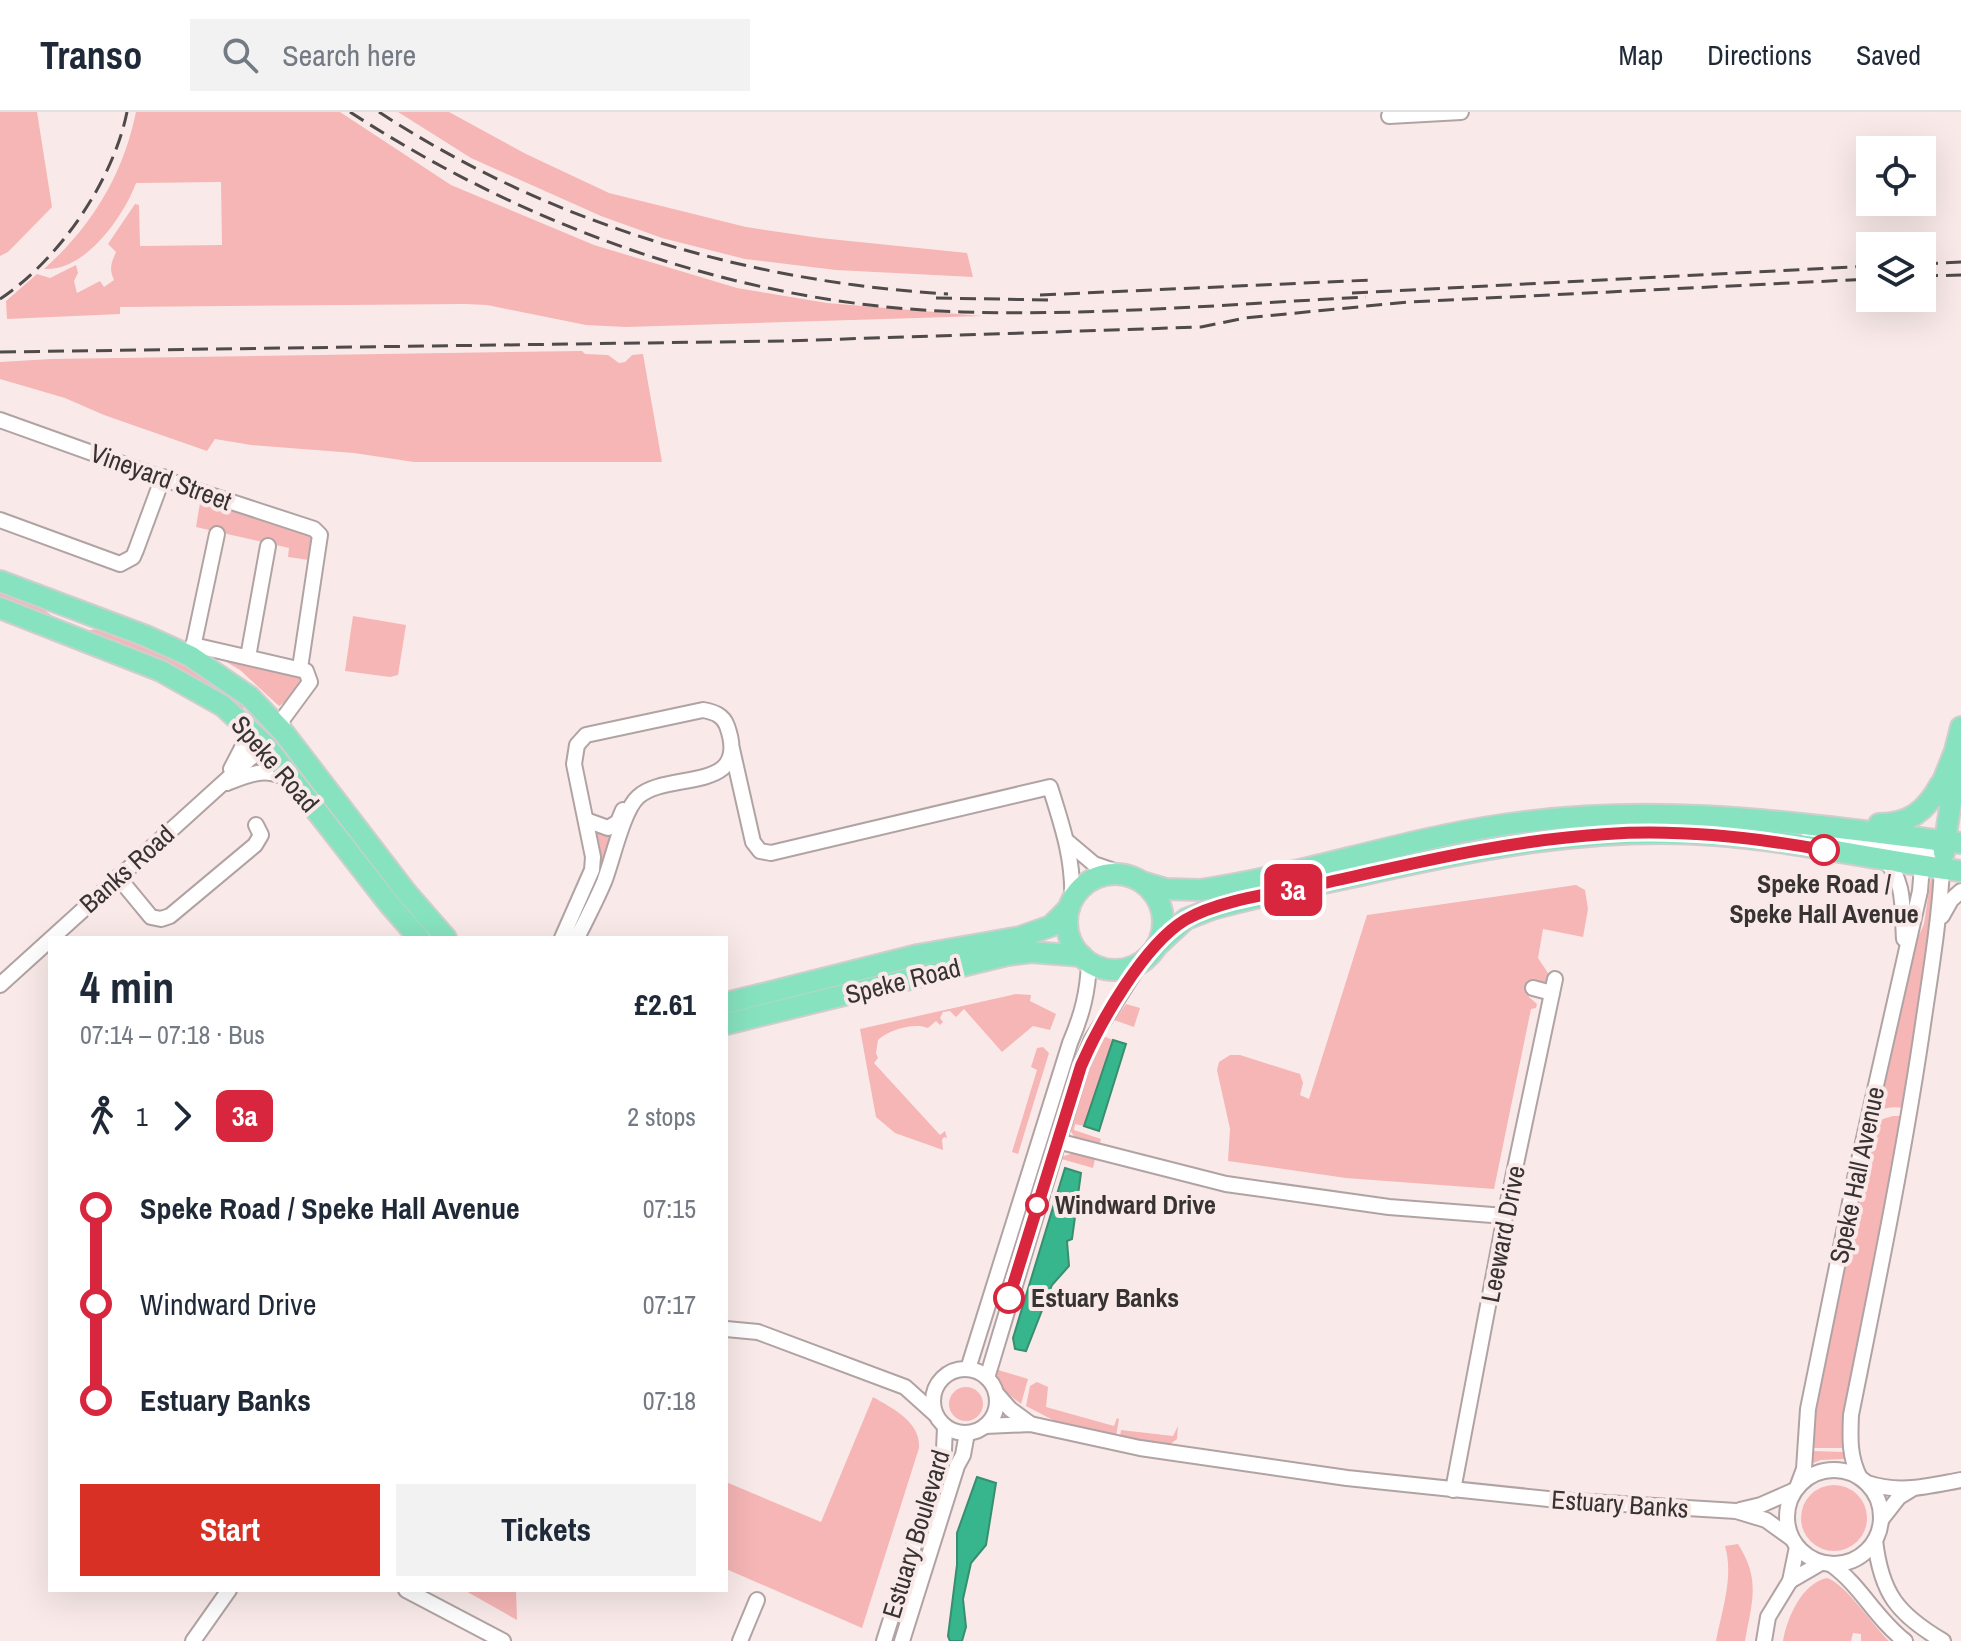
<!DOCTYPE html>
<html lang="en">
<head>
<meta charset="utf-8">
<style>
	body { margin:0; font-family:"Archivo Narrow",sans-serif; background:#f2f2f3; color:#1f2937; height:100vh; display:flex; flex-direction:column; font-size:30px; white-space:nowrap }
	* { box-sizing:border-box; margin:0 }
	p { font-size:26px; color:#747a83 }
	.icon { flex:none; width:44px; height:44px; fill:none; stroke:currentColor; stroke-width:2; stroke-linecap:round; stroke-linejoin:round }
	.map { position:relative; flex:1; overflow:hidden }
	.sheet { position:absolute; left:48px; top:824px; width:680px; height:656px; display:flex; flex-direction:column; background:#fff; border-radius:0px; box-shadow:0 8px 32px #0002 }
	.sheet>* { flex:none }
	.badge { padding:0 16px; border-radius:12px; font-size:28px; line-height:52px }
	.fabs { position:absolute; left:1856px; top:24px; display:grid; gap:16px }
	.fabs a { display:grid; place-items:center; width:80px; height:80px; border-radius:0px; background:#fff; box-shadow:0 8px 32px #0002; font-size:40px }
	.map>.badge { position:absolute; translate:-50% -50%; box-shadow:0 0 0 4px #fff }
	.legs { display:flex; align-items:center; gap:12px; height:88px; padding:0 32px; font-size:26px }
	.legs p { margin-inline-start:auto }
	.headline { display:flex; align-items:center; justify-content:space-between; height:136px; padding:0 32px }
	h1 { font-size:44px; font-weight:700; line-height:60px }
	.action { display:flex; gap:16px; margin-top:auto; padding:16px 32px }
	.action a { flex:1; height:92px; border-radius:0px; background:#d93025; color:#fff; font-size:32px; font-weight:700; line-height:92px; text-align:center }
	.action a+a { background:#f2f2f3; color:#1f2937 }
	ul { padding:0 32px; list-style:none }
	li { display:flex; align-items:center; gap:28px; height:96px; font-size:30px }
	li i { display:grid; place-items:center; width:12px; height:100%; margin:0 10px; background:currentColor }
	li i::after { content:''; width:20px; height:20px; margin:-10px; border:6px solid; border-radius:50%; background:#fff }
	li p { margin-inline-start:auto }
	li:first-child i { background:linear-gradient(#0000 50%,currentColor 0) }
	li:last-child i { background:linear-gradient(currentColor 50%,#0000 0) }
	header { display:flex; align-items:center; gap:48px; box-sizing:border-box; height:112px; padding:0 40px; background:#fff; border-bottom:2px solid #e0e1e3 }
	header strong { font-size:38px }
	nav { display:flex; gap:44px; margin-inline-start:auto; font-size:28px }
	.search { width:560px; height:72px; background:#f2f2f3; display:flex; align-items:center; gap:20px; box-sizing:border-box; padding:0 28px; border-radius:0px; color:#747a83; font-size:30px }
	.map>svg:first-child { display:block }
	.green { fill:#f5b6b5 }
	.water { fill:#37b58c; stroke:#378e71; stroke-width:2 }
	.lines { fill:none; stroke-linecap:round; stroke-linejoin:round }
	.minor-casing { stroke:#b1a3a3; stroke-width:18 }
	.highway-casing { stroke:#cfcece; stroke-width:24 }
	.minor { stroke:#fff; stroke-width:14 }
	.highway { stroke:#87e3bf; stroke-width:20 }
	.rail { stroke:#504a4a; stroke-width:3; stroke-dasharray:16 8; stroke-linecap:butt }
	.line-1-casing { stroke:#fff; stroke-width:18 }
	.line-1 { stroke:#d7263d; stroke-width:12 }
	.stop-1-dot { fill:#fff; stroke:#d7263d; stroke-width:4 }
	.labels { text-anchor:middle; stroke-width:8; stroke-linejoin:round; paint-order:stroke }
	.street-label { font-size:26px; fill:#383333; stroke:#f9eae9 }
	.stop-label { font-size:26px; font-weight:bold; fill:#383333; stroke:#f9eae9; text-anchor:start }
</style>
</head>
<body>
<header>
<strong>Transo</strong>
<div class="search"><svg class="icon" aria-label="search" viewBox="0 0 24 24"><circle cx="10" cy="10" r="6"/><path d="M15 15l6 6"/></svg>Search here</div>
<nav><a>Map</a><a>Directions</a><a>Saved</a></nav>
</header>
<div class="map">
<svg width="1961" height="1529" viewBox="0 0 1961 1529">
	<rect width="100%" height="100%" fill="#f9eae9"/>
	<g class="green">
		<polygon points="0,0 37,0 52,95 8,140 0,144"/>
		<path d="M136,0H340L451,73L594,133L737,176L827,191L982,204L626,215L586,213L487,193L465,192L120,195V202L7,207L6,189L37,162L50,166L76,153L78,161L74,169L77,181L100,169L104,175L114,168C109,157 111,151 116,140L108,132L135,92L139,93L140,134L222,133L221,70L136,71C124,104 85,160 44,157C92,114 123,63 136,0Z"/>
		<polygon points="398,0 449,0 526,42 609,81 746,115 820,126 967,141 973,165 836,158 745,147 662,126 601,104 471,46"/>
		<polygon points="582,239 585,242 608,243 619,251 625,250 632,243 643,242 662,350 414,350 354,341 251,333 215,327 207,339 104,303 65,286 0,267 0,250 51,247"/>
		<polygon points="203,389 307,423 312,426 309,448 288,445 289,436 196,415 200,391"/>
		<polygon points="0,480 43,497 63,512 0,489"/>
		<polygon points="353,504 406,513 398,563 390,565 345,559"/>
		<path d="M99,517C143,523 211,566 244,595L241,600L84,521L90,518Z"/>
		<polygon points="218,545 296,561 303,571 289,592 285,590 279,594 240,558"/>
		<polygon points="594,719 614,723 602,757 596,754"/>
		<path d="M1931,765H1936L1904,996C1891,994 1881,995 1874,1006L1899,869L1924,812Z"/>
		<polygon points="1576,773 1585,778 1588,797 1583,825 1543,817 1538,846 1548,861 1546,872 1532,869 1529,885 1537,892 1536,896 1531,897 1494,1077 1346,1066 1228,1049 1230,1017 1217,958 1219,950 1230,943 1240,943 1300,962 1303,971 1300,983 1309,987 1367,803"/>
		<path d="M1016,882L1031,883L1030,889L1056,902L1050,918L1033,914L1002,940L964,897L956,905L950,899L943,900L940,906L943,910L940,913L936,909L928,916C914,910 888,918 878,928L876,941L878,946L874,951L940,1023L945,1019L947,1026L944,1025L942,1028L943,1038L895,1021L876,1005L860,917Z"/>
		<polygon points="1126,892 1140,896 1134,915 1114,908"/>
		<polygon points="1103,924 1113,928 1084,1014 1075,1012 1074,1018 1101,1027 1099,1035 1076,1028 1069,1016 1086,959"/>
		<polygon points="1043,935 1049,941 1018,1042 1012,1040 1037,958 1031,955 1037,936"/>
		<polygon points="1893,1004 1902,1004 1843,1336 1812,1336 1814,1311 1858,1077 1868,1058 1876,1013 1883,1007"/>
		<polygon points="1073,1041 1095,1047 1093,1056 1058,1046"/>
		<polygon points="995,1257 1028,1267 1021,1292 1002,1277"/>
		<polygon points="1037,1270 1048,1275 1046,1295 1114,1314 1117,1306 1119,1307 1116,1324 1055,1309 1026,1294 1030,1274"/>
		<circle cx="966" cy="1292" r="17"/>
		<path d="M873,1285C892,1296 921,1310 919,1336L862,1516L726,1457V1370L821,1410Z"/>
		<polygon points="1178,1314 1177,1327 1169,1333 1120,1325 1121,1318 1173,1324"/>
		<polygon points="1813,1339 1844,1340 1845,1347 1821,1348 1813,1351"/>
		<circle cx="1834" cy="1406" r="33"/>
		<path d="M1738,1432C1761,1468 1752,1490 1745,1529H1716C1722,1498 1734,1465 1725,1434Z"/>
		<path d="M1827,1466C1846,1472 1872,1513 1889,1529H1861V1522L1853,1521L1851,1529H1783C1787,1506 1802,1471 1827,1466Z"/>
		<polygon points="464,1478 516,1478 517,1508"/>
	</g>
	<g class="water">
		<polygon points="1113,928 1126,932 1099,1019 1084,1014"/>
		<polygon points="1065,1056 1081,1061 1072,1127 1067,1129 1069,1154 1052,1173 1026,1239 1015,1237 1013,1226"/>
		<polygon points="977,1365 996,1371 986,1433 971,1451 963,1487 966,1515 962,1529 950,1529 948,1524 957,1453 957,1421"/>
	</g>
	<g class="lines">
		<defs>
			<g id="minor">
				<polyline points="1389,4 1461,0"/>
				<polyline points="0,308 201,380 314,417 320,423 300,556"/>
				<polyline points="0,408 120,452 133,445 136,438 163,365"/>
				<polyline points="193,533 306,559 310,570 282,608 284,621"/>
				<polyline points="192,540 217,422"/>
				<polyline points="248,545 268,434"/>
				<path d="M732,637L753,730L760,739L771,741L1050,675C1062,713 1074,748 1072,789"/>
				<polyline points="231,657 244,632 243,612"/>
				<path d="M227,671C250,662 267,654 290,668"/>
				<polyline points="586,708 608,716 618,710 623,698"/>
				<path d="M1807,718L1824,725L1924,739L1942,757C1939,814 1929,870 1921,926C1902,1053 1876,1178 1851,1303C1850,1326 1849,1345 1860,1366"/>
				<polyline points="1068,730 1094,752 1126,763"/>
				<path d="M1884,748C1906,767 1902,800 1904,827"/>
				<polyline points="118,765 151,805 161,807 170,804 255,733 261,723 256,713"/>
				<polyline points="1942,804 1951,788 1961,779"/>
				<path d="M562,826L592,758L593,745L574,652L577,633L586,623L703,598C714,600 723,603 727,614C752,683 667,658 638,685C623,698 612,750 604,770C596,789 586,808 577,826"/>
				<polyline points="0,873 265,633"/>
				<polyline points="1533,876 1552,881"/>
				<polyline points="1057,1029 1226,1072 1389,1095 1505,1104"/>
				<polyline points="726,1217 758,1220 905,1275 935,1302"/>
				<path d="M968,1257L1070,931C1082,903 1088,880 1089,850"/>
				<circle cx="965" cy="1289" r="32"/>
				<polyline points="987,1266 1081,954 1092,927 1141,850"/>
				<polyline points="996,1281 1010,1297 1029,1311"/>
				<polyline points="985,1314 1030,1312 1140,1336 1347,1366 1558,1388 1736,1399 1766,1408 1791,1426"/>
				<circle cx="1834" cy="1405" r="47"/>
				<path d="M1867,1371C1900,1382 1928,1374 1961,1368"/>
				<polyline points="1798,1373 1804,1357 1808,1297 1855,1066 1920,779 1922,754"/>
				<polyline points="1453,1378 1505,1104 1555,867"/>
				<polyline points="1740,1398 1761,1393 1795,1378"/>
				<polyline points="1881,1408 1899,1385 1912,1377"/>
				<path d="M1875,1428C1881,1481 1897,1502 1943,1529"/>
				<path d="M1832,1453C1861,1474 1876,1507 1905,1529"/>
				<polyline points="1790,1469 1821,1451"/>
				<polyline points="406,1478 503,1529"/>
				<polyline points="193,1529 229,1478"/>
				<polyline points="740,1529 757,1488"/>
				<polyline points="884,1529 944,1338 945,1315"/>
				<polyline points="902,1529 957,1354 963,1343 967,1321"/>
				<polyline points="1764,1529 1768,1505 1790,1469 1797,1435"/>
			</g>
			<g id="highway">
				<polyline points="0,469 146,524 190,544 250,585 284,621 406,780 446,826"/>
				<polyline points="0,496 161,559 223,594 265,633 390,793 419,826"/>
				<polyline points="1937,684 1955,639 1961,615"/>
				<path d="M1879,712C1909,712 1926,699 1940,673"/>
				<path d="M1944,741C1946,710 1955,680 1955,650"/>
				<circle cx="1115" cy="810" r="48"/>
				<path d="M1142,770L1166,777L1200,778C1302,763 1400,728 1502,713C1663,689 1802,712 1961,731"/>
				<path d="M1158,833L1186,807L1212,797C1263,783 1315,773 1366,762C1481,736 1596,714 1715,723C1798,729 1879,749 1961,759"/>
				<polyline points="726,891 918,843 1020,825 1051,814 1069,796"/>
				<polyline points="726,912 1007,843 1031,840 1082,844"/>
			</g>
		</defs>
		<use href="#minor" class="minor-casing"/>
		<use href="#highway" class="highway-casing"/>
		<use href="#minor" class="minor"/>
		<use href="#highway" class="highway"/>
		<g class="rail">
			<path d="M350,0C532,118 743,193 962,200C1096,204 1231,192 1366,185"/>
			<path d="M379,0C548,111 747,170 948,182"/>
			<polyline points="1922,152 1961,150"/>
			<polyline points="1922,164 1961,163"/>
			<polyline points="1352,181 1870,154"/>
			<polyline points="1040,183 1371,168"/>
			<polyline points="936,186 1052,188"/>
			<path d="M0,187C59,148 113,69 127,0"/>
			<polyline points="0,240 785,229 1201,215 1245,206 1408,190 1870,167"/>
		</g>
	</g>
	<g class="lines">
		<defs>
			<path id="line-1" d="M1009,1186L1081,954C1100,910 1144,833 1185,808C1221,787 1279,781 1320,772C1415,751 1509,728 1607,722C1680,717 1752,725 1824,738"/>
		</defs>
		<use href="#line-1" class="line-1-casing"/>
		<use href="#line-1" class="line-1"/>
	</g>
	<g class="stop-1-dot">
		<circle cx="1824" cy="738" r="14"/>
		<circle cx="1037" cy="1093" r="10"/>
		<circle cx="1009" cy="1186" r="14"/>
	</g>
	<g class="labels">
		<g class="street-label">
			<text transform="translate(161 365) rotate(20)" y="9">Vineyard Street</text>
			<text transform="translate(275 652) rotate(49)" y="9">Speke Road</text>
			<text transform="translate(127 757) rotate(-42)" y="9">Banks Road</text>
			<text transform="translate(903 869) rotate(-14)" y="9">Speke Road</text>
			<text transform="translate(1857 1063) rotate(-78)" y="9">Speke Hall Avenue</text>
			<text transform="translate(1503 1122) rotate(-79)" y="9">Leeward Drive</text>
			<text transform="translate(1620 1392) rotate(4)" y="9">Estuary Banks</text>
			<text transform="translate(916 1422) rotate(-73)" y="9">Estuary Boulevard</text>
		</g>
		<g class="stop-label">
			<text x="1824" y="781" text-anchor="middle">Speke Road /<tspan x="1824" dy="30">Speke Hall Avenue</tspan></text>
			<text x="1055" y="1102">Windward Drive</text>
			<text x="1031" y="1195">Estuary Banks</text>
		</g>
	</g>
</svg>
<div class="fabs">
<a><svg class="icon" aria-label="locate" viewBox="0 0 24 24"><circle cx="12" cy="12" r="6"/><path d="M12 2v4M12 18v4M2 12h4M18 12h4"/></svg></a>
<a><svg class="icon" aria-label="layers" viewBox="0 0 24 24"><path d="M12 4l9 5-9 5-9-5zM3 14l9 5 9-5"/></svg></a>
</div>
<b class="badge" style="left:1293px;top:778px;background:#d7263d;color:#fff">3a</b>
<section class="sheet">
<div class="headline"><div><h1>4 min</h1><p>07:14 – 07:18 · Bus</p></div><b>£2.61</b></div>
<div class="legs"><svg class="icon" aria-label="walk" viewBox="0 0 24 24"><circle cx="13" cy="4" r="2"/><path d="M13 8l-2 6 4 7M11 14l-3 7M7 12l3-4h3l4 4"/></svg>1<svg class="icon" aria-label="forward" viewBox="0 0 24 24"><path d="M9 5l7 7-7 7"/></svg><b class="badge" style="background:#d7263d;color:#fff">3a</b><p>2 stops</p></div>
<ul>
<li><i style="color:#d7263d"></i><b>Speke Road / Speke Hall Avenue</b><p>07:15</p></li>
<li><i style="color:#d7263d"></i><span>Windward Drive</span><p>07:17</p></li>
<li><i style="color:#d7263d"></i><b>Estuary Banks</b><p>07:18</p></li>
</ul>
<div class="action"><a>Start</a><a>Tickets</a></div>
</section>
</div>
</body>
</html>
